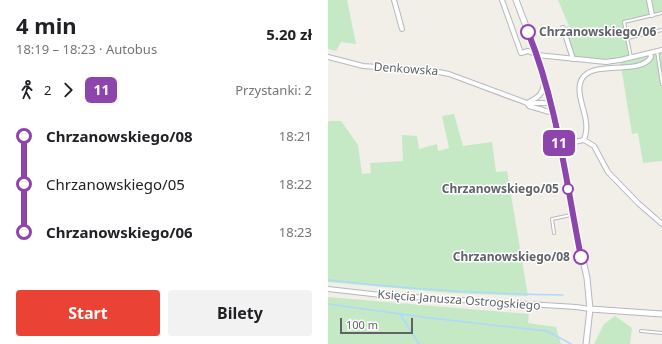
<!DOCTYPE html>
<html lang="pl">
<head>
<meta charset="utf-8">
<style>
	body { margin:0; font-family:"Noto Sans",sans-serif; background:#f2f2f2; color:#202124; height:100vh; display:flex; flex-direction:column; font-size:15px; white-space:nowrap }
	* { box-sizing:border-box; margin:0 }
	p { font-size:13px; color:#757577 }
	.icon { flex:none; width:22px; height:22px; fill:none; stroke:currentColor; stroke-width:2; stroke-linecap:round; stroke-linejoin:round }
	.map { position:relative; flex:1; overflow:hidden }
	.details { display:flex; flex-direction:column; background:#fff; width:328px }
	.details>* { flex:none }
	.badge { padding:0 8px; border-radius:6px; font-size:14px; line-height:26px }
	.scale { position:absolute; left:12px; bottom:10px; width:73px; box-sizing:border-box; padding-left:4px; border:2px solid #5f6368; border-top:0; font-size:11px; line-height:14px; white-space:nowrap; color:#5f6368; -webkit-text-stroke:3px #fff; paint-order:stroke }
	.map>.badge { position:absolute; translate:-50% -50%; box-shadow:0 0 0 2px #fff }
	.legs { display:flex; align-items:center; gap:6px; height:44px; padding:0 16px; font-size:13px }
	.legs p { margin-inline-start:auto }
	.summary { display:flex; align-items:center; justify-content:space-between; height:68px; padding:0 16px }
	h1 { font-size:22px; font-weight:700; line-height:30px }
	.cta { display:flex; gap:8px; margin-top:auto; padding:8px 16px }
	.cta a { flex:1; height:46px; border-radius:4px; background:#ea4335; color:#fff; font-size:16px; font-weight:700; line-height:46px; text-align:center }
	.cta a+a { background:#f2f2f2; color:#202124 }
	ul { padding:0 16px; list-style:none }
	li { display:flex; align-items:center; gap:14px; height:48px; font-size:15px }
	li i { display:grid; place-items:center; width:6px; height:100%; margin:0 5px; background:currentColor }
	li i::after { content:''; width:10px; height:10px; margin:-5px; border:3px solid; border-radius:50%; background:#fff }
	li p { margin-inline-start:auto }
	li:first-child i { background:linear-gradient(#0000 50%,currentColor 0) }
	li:last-child i { background:linear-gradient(currentColor 50%,#0000 0) }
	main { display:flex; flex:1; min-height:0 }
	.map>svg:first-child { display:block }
	.green { fill:#c5e8c5 }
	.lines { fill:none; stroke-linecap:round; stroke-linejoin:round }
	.stream { stroke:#aadaff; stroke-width:1.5 }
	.service-casing { stroke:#b5b8bc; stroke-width:4 }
	.minor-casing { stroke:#b5b8bc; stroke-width:6 }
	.tertiary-casing { stroke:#b5b8bc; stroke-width:7 }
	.service { stroke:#fff; stroke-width:2 }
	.minor { stroke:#fff; stroke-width:4 }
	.tertiary { stroke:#fff; stroke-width:5 }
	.line-1-casing { stroke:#fff; stroke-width:9 }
	.line-1 { stroke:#8e44ad; stroke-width:6 }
	.stop-1-dot { fill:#fff; stroke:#8e44ad; stroke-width:2 }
	.labels { text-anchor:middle; stroke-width:3; stroke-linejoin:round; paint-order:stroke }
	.stop-label { font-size:12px; font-weight:bold; fill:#5f6368; stroke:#fff; text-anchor:end }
	.street-label { font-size:12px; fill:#5f6368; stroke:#fff }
</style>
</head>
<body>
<main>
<section class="details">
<div class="summary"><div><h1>4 min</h1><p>18:19 – 18:23 · Autobus</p></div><b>5.20 zł</b></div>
<div class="legs"><svg class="icon" aria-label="walk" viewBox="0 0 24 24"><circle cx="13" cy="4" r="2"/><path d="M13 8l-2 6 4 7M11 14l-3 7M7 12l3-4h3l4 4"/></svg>2<svg class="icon" aria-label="forward" viewBox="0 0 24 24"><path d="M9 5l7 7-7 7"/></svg><b class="badge" style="background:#8e44ad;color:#fff">11</b><p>Przystanki: 2</p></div>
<ul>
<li><i style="color:#8e44ad"></i><b>Chrzanowskiego/08</b><p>18:21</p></li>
<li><i style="color:#8e44ad"></i><span>Chrzanowskiego/05</span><p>18:22</p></li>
<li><i style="color:#8e44ad"></i><b>Chrzanowskiego/06</b><p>18:23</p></li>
</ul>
<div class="cta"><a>Start</a><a>Bilety</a></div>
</section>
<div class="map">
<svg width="334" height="344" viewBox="0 0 334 344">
	<rect width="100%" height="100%" fill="#f1efe8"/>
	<g class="green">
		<polygon points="0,0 19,0 28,44 13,42 8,51 0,49"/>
		<polygon points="230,0 334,0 334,13 296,22 303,57 334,50 334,161 315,163 310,133 304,134 292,60 278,62 245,59 235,28 241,26"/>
		<polygon points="126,114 135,146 164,142 168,172 179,171 200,296 123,293 0,282 0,122 2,121 13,121 30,145 34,174 43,173 42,163 75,161 74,135 89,136 91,149 109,144 110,151 121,148 114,116"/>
		<polygon points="0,297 201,314 200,323 228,327 233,344 0,344"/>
		<polygon points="287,316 304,328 302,344 266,344 276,324"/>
	</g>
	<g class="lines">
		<g class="stream">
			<path d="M0,280C78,289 157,294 235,295"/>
			<polyline points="0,304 102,318 219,331 243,344"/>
			<polyline points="72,314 91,344"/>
		</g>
		<defs>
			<g id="service">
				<polyline points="299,38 334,30"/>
				<polyline points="329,51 334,84"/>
				<polyline points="303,58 296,22 334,13"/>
				<polyline points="226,233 224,219 243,215"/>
				<polyline points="313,331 334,333"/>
			</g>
			<g id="minor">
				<polyline points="66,0 74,29"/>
				<polyline points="174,0 193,53 200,51 209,55 278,62 292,60 334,50"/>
				<polyline points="321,0 324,15"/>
				<polyline points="235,28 245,59"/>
				<polyline points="0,57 35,66 105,71 121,74 199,103 201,106 225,113"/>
				<path d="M199,103C209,98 215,95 216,83"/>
				<polyline points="202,103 222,103"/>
				<path d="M256,140C258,134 259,128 258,122C257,109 245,88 256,76C270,61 313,75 323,57L322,53"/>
				<polyline points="231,145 256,140 266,146 280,172 310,203 334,224"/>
				<polyline points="0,289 53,295 248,307 262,309"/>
			</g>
			<g id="tertiary">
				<polyline points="188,0 209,55 225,113 245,215 259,278 262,309 258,344"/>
				<polyline points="262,309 334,314"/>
			</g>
		</defs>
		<use href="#service" class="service-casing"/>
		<use href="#minor" class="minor-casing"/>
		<use href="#tertiary" class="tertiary-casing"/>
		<use href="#service" class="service"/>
		<use href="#minor" class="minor"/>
		<use href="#tertiary" class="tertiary"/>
	</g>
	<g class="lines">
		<defs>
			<path id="line-1" d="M200,32C229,103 238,182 253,257"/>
		</defs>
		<use href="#line-1" class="line-1-casing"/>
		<use href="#line-1" class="line-1"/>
	</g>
	<g class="stop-1-dot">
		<circle cx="200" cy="32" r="7"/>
		<circle cx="240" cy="189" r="5"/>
		<circle cx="253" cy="257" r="7"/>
	</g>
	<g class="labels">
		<g class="stop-label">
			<text x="211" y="36" text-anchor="start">Chrzanowskiego/06</text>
			<text x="231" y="193">Chrzanowskiego/05</text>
			<text x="242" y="261">Chrzanowskiego/08</text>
		</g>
		<g class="street-label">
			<text transform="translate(78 69) rotate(4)" y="4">Denkowska</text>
			<text transform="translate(131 300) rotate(4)" y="4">Księcia Janusza Ostrogskiego</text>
		</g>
	</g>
</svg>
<div class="scale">100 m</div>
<b class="badge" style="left:231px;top:143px;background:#8e44ad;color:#fff">11</b>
</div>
</main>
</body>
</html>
